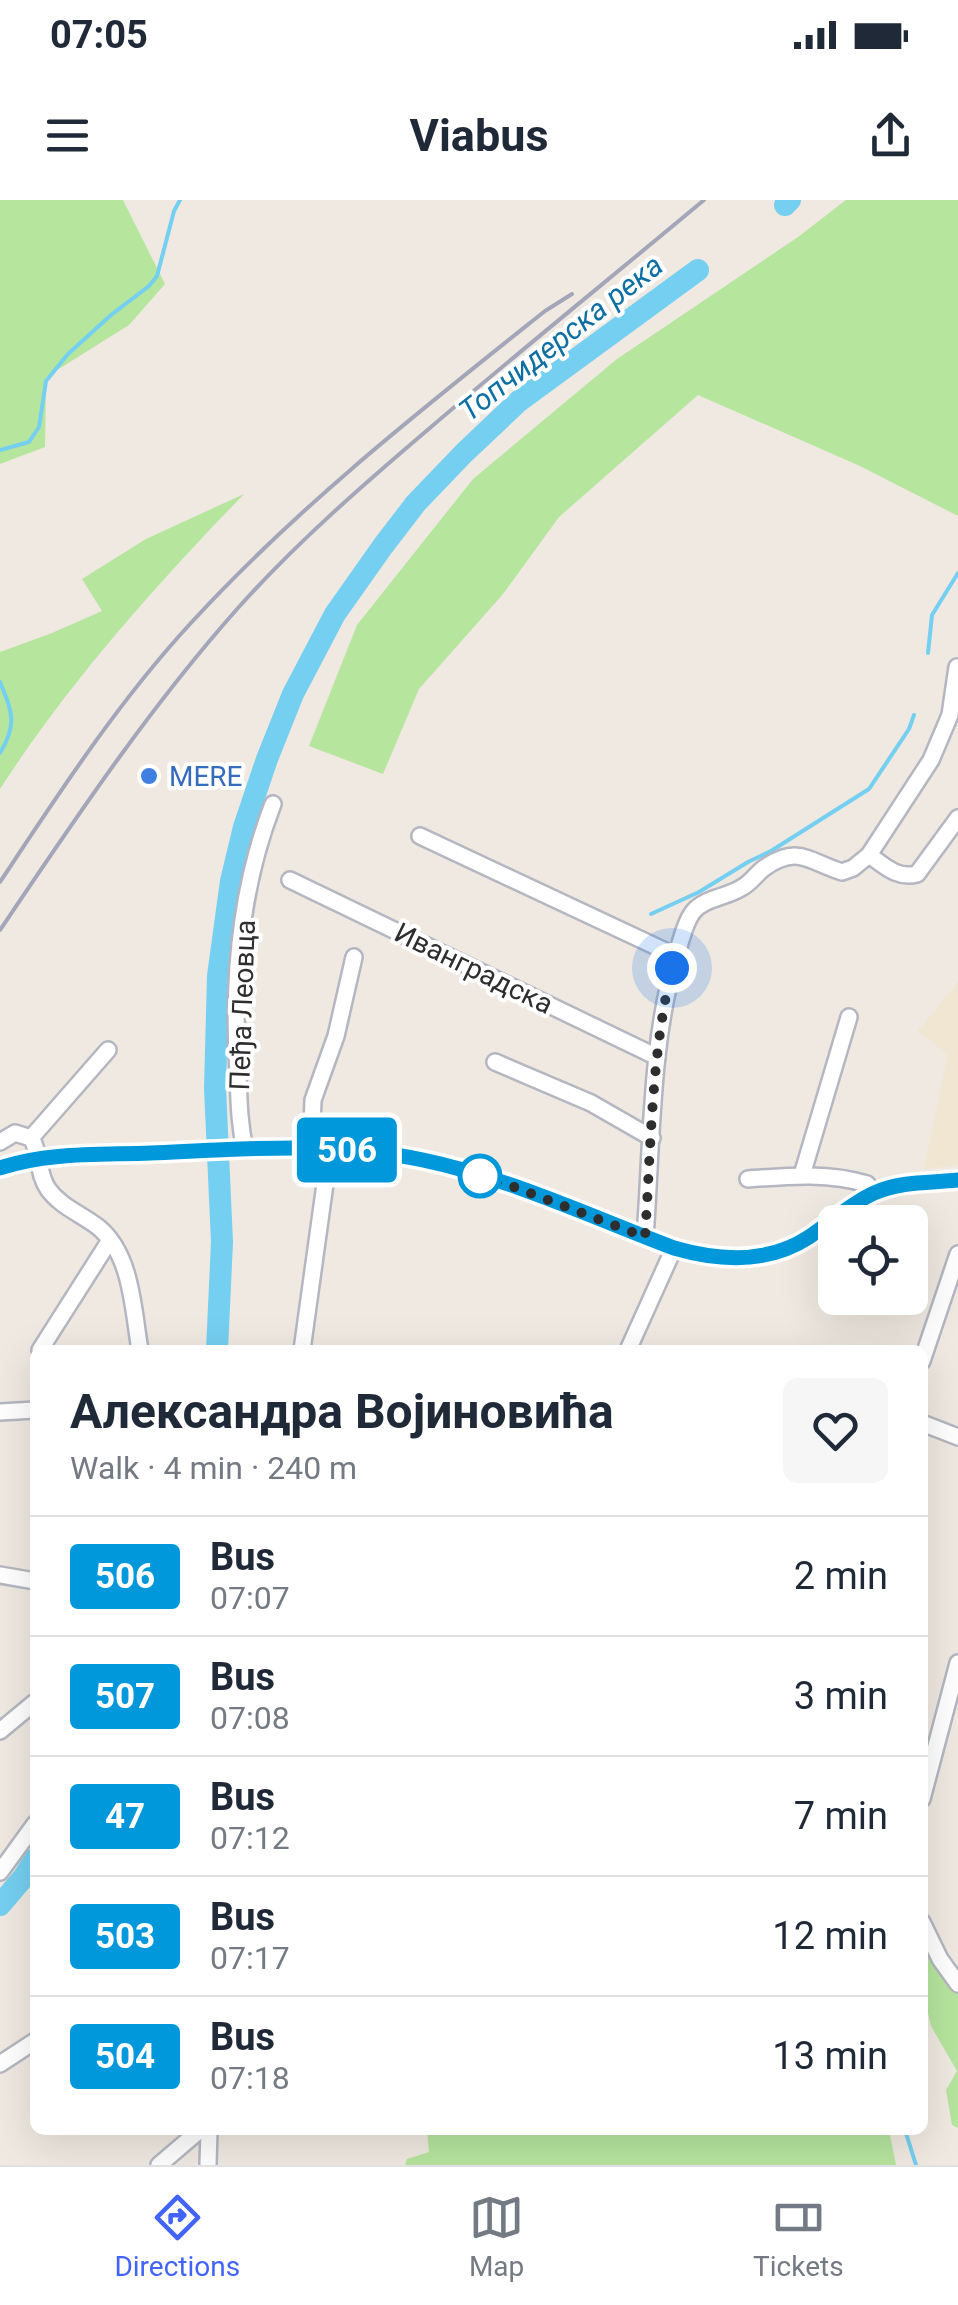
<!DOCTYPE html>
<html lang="en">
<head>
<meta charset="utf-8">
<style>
	body { margin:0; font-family:Roboto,sans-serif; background:#f6f6f7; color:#1f2937; height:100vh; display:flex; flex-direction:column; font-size:38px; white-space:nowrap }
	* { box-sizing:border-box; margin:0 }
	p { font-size:32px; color:#747a83 }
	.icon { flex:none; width:55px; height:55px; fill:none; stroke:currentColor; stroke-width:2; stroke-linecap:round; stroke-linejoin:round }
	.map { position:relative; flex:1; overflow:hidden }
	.side { position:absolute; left:30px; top:1145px; width:898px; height:790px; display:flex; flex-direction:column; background:#fff; border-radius:15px; box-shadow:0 10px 40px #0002 }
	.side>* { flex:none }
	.badge { padding:0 20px; border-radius:8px; font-size:35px; line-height:65px }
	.fabs { position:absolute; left:818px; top:1005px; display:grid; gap:20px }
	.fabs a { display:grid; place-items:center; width:110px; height:110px; border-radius:15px; background:#fff; box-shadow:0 10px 40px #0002; font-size:50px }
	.you { position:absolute; width:50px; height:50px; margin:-25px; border:8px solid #fff; border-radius:50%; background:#1a73e8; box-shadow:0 0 0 15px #1a73e833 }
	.map>.badge { position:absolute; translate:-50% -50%; box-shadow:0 0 0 5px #fff }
	.round { display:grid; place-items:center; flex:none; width:105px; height:105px; border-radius:15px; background:#f6f6f7 }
	.overview { display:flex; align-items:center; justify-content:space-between; height:170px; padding:0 40px }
	h1 { font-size:48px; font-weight:700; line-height:75px }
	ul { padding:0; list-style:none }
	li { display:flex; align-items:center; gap:30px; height:120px; padding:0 40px; border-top:2px solid #e0e1e3 }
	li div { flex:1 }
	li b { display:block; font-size:38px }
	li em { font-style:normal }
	li .badge { min-width:110px; font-weight:700; text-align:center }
	.status { display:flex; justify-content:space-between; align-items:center; height:70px; padding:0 50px; background:#fff; direction:ltr }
	.status svg { height:28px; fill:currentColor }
	header { display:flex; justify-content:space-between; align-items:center; height:130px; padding:0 40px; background:#fff; font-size:45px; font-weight:700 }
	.dock { display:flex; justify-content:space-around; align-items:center; height:140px; border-top:2px solid #e0e1e3; background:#fff; font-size:28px; color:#747a83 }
	.dock a { display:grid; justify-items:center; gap:5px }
	.dock .current { color:#4264fb }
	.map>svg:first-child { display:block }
	.education { fill:#f0e6d1 }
	.green { fill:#b6e59e }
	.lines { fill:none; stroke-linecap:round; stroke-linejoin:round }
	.stream { stroke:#75cff0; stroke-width:4 }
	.river { stroke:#75cff0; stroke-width:22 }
	.minor-casing { stroke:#b4b7c1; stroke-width:20 }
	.minor { stroke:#fff; stroke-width:15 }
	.rail { stroke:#a3a6b8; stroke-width:4 }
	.line-casing { stroke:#fff; stroke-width:22 }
	.line { stroke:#0098da; stroke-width:15 }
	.walk { stroke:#2e2e2e; stroke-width:10; stroke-dasharray:0 18 }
	.shop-dot { fill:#3f7fe0; stroke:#fff; stroke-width:4 }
	.stop-dot { fill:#fff; stroke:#0098da; stroke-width:5 }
	.labels { text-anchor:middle; stroke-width:8; stroke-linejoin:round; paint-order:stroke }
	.shop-label { font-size:28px; fill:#366cbe; stroke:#fff; text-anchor:start }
	.street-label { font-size:28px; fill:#2e2e2e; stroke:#fff }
	.water-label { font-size:30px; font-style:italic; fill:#0d6fa3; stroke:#fff }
</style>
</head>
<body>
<div class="status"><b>07:05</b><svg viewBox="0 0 49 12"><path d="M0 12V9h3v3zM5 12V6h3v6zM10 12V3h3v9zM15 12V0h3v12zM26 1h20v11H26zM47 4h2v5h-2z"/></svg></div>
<header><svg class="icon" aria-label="menu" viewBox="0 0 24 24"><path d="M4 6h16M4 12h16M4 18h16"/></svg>Viabus<svg class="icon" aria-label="share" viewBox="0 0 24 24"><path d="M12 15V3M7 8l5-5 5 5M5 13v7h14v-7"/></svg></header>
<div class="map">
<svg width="958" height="1965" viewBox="0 0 958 1965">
	<rect width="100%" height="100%" fill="#efe9e1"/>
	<polygon class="education" points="958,782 958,965 924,969 948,855 918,831"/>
	<g class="green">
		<polygon points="0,0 123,0 165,84 129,125 46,177 45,247 0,264"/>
		<polygon points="846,0 958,0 958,316 860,266 698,195 559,317 503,394 419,489 383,574 309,546 357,425 473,279 617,159 798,37"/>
		<path d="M244,294C155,386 70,481 0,589V452L52,433L102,411L82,379L146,339Z"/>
		<polygon points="922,1722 958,1784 958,1928 952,1925 946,1890 957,1871 931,1826 923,1792"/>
		<polygon points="427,1930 889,1930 896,1965 405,1965 407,1959 429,1952"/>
	</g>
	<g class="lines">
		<g class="stream">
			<polyline points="0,250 29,242 39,227 46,181 68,154 111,115 149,86 157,76 174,11 180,0"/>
			<polyline points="928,453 932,415 958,373"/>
			<path d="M0,482C12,512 18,523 0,553"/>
			<polyline points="651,714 699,692 748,662 771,651 869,589 909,529 914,515"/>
			<polyline points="905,1930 916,1965"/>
		</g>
		<g class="river">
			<polyline points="785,5 790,0"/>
			<polyline points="217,1150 222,1042 215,888 218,776 231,681 244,627 267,559 293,494 335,414 383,346 416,303 464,253 519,201 698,70"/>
			<polyline points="0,1705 23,1678 35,1659"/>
		</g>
		<defs>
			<g id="minor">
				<polyline points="420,636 676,756"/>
				<path d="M869,655C885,666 897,679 917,674L958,618"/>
				<polyline points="290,680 657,857"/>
				<polyline points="495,862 591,903 652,938"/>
				<polyline points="31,938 108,850"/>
				<path d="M0,942L15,933L31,938C41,953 37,973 48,989C60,1006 81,1014 98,1027C132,1054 133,1110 140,1150"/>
				<path d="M245,950C239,921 239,901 238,873C232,782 240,689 273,604"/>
				<path d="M0,968C49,952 106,955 158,953C246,949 337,941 423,960C510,978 591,1017 674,1048C722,1063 773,1063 816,1032C835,1019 852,1003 874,993C901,981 929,983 958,980"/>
				<polyline points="802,975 849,817"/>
				<path d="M748,979C787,976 829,972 867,984L873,993"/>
				<path d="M645,1037C652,945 650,835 679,747C682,736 686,721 693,712C704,698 727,697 741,688C750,684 756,674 764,668C798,644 809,662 842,672L853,668L869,655L931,560L950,515L957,467"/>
				<polyline points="40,1150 110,1040"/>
				<polyline points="302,1150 325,984 312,926 313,900 336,836 354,757"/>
				<polyline points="628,1150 674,1048"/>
				<polyline points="922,1161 958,1054"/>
				<polyline points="0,1212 35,1210"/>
				<polyline points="922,1223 958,1237"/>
				<polyline points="0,1375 35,1381"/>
				<polyline points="0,1531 35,1502"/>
				<polyline points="922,1599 958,1463"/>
				<polyline points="0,1672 35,1624"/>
				<polyline points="922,1722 940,1759 958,1784"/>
				<polyline points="0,1864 35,1841"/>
				<polyline points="159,1965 200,1930"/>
				<polyline points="208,1965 209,1930"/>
			</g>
		</defs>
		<use href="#minor" class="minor-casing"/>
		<use href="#minor" class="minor"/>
		<g class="rail">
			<path d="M0,682C59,593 118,502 190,424C297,307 422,209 545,111L572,94"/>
			<path d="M0,730C75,619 149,508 238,408C297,342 364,284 431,227C521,150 613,76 704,0"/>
		</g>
	</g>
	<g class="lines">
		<defs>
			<path id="line" d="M0,968C47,952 101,955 151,953C240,949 335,941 423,960C509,978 592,1017 674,1048C719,1061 768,1064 809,1037C831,1022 850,1004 874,993C901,981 929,983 958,980"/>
		</defs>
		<use href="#line" class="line-casing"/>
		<use href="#line" class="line"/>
		<path class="walk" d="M480,976L514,987L645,1037C651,948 651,856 672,768"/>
	</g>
	<circle class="shop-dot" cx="149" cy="576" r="10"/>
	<circle class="stop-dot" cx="480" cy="976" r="20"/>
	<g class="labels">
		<g class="shop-label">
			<text x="169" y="586">MERE</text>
		</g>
		<g class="street-label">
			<text transform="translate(474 768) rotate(26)" y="10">Иванградска</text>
			<text transform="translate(242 805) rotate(-88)" y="10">Пеђа Леовца</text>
		</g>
		<g class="water-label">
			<text transform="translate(561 138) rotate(-38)" y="10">Топчидерска река</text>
		</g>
	</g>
</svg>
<div class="fabs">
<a><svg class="icon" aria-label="locate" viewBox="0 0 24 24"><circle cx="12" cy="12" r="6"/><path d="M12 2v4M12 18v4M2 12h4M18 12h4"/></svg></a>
</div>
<div class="you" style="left:672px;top:768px"></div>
<b class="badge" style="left:347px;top:950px;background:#0098da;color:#fff">506</b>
<section class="side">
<div class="overview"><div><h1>Александра Војиновића</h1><p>Walk · 4 min · 240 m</p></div><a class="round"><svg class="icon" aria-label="heart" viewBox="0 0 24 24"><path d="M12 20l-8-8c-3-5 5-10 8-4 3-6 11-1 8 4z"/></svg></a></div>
<ul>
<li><span class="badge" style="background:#0098da;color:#fff">506</span><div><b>Bus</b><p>07:07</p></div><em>2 min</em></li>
<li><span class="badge" style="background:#0098da;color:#fff">507</span><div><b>Bus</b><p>07:08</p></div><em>3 min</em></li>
<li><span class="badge" style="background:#0098da;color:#fff">47</span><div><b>Bus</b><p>07:12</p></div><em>7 min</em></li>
<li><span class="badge" style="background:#0098da;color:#fff">503</span><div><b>Bus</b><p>07:17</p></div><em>12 min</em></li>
<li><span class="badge" style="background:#0098da;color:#fff">504</span><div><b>Bus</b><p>07:18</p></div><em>13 min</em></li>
</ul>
</section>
</div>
<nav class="dock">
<a class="current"><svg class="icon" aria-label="directions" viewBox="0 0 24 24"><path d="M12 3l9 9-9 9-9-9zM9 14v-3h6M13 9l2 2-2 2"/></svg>Directions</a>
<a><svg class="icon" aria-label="map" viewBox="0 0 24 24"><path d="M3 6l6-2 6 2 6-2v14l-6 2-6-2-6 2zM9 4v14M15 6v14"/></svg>Map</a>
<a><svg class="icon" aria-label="tickets" viewBox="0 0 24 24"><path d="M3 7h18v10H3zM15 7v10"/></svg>Tickets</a>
</nav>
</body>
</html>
